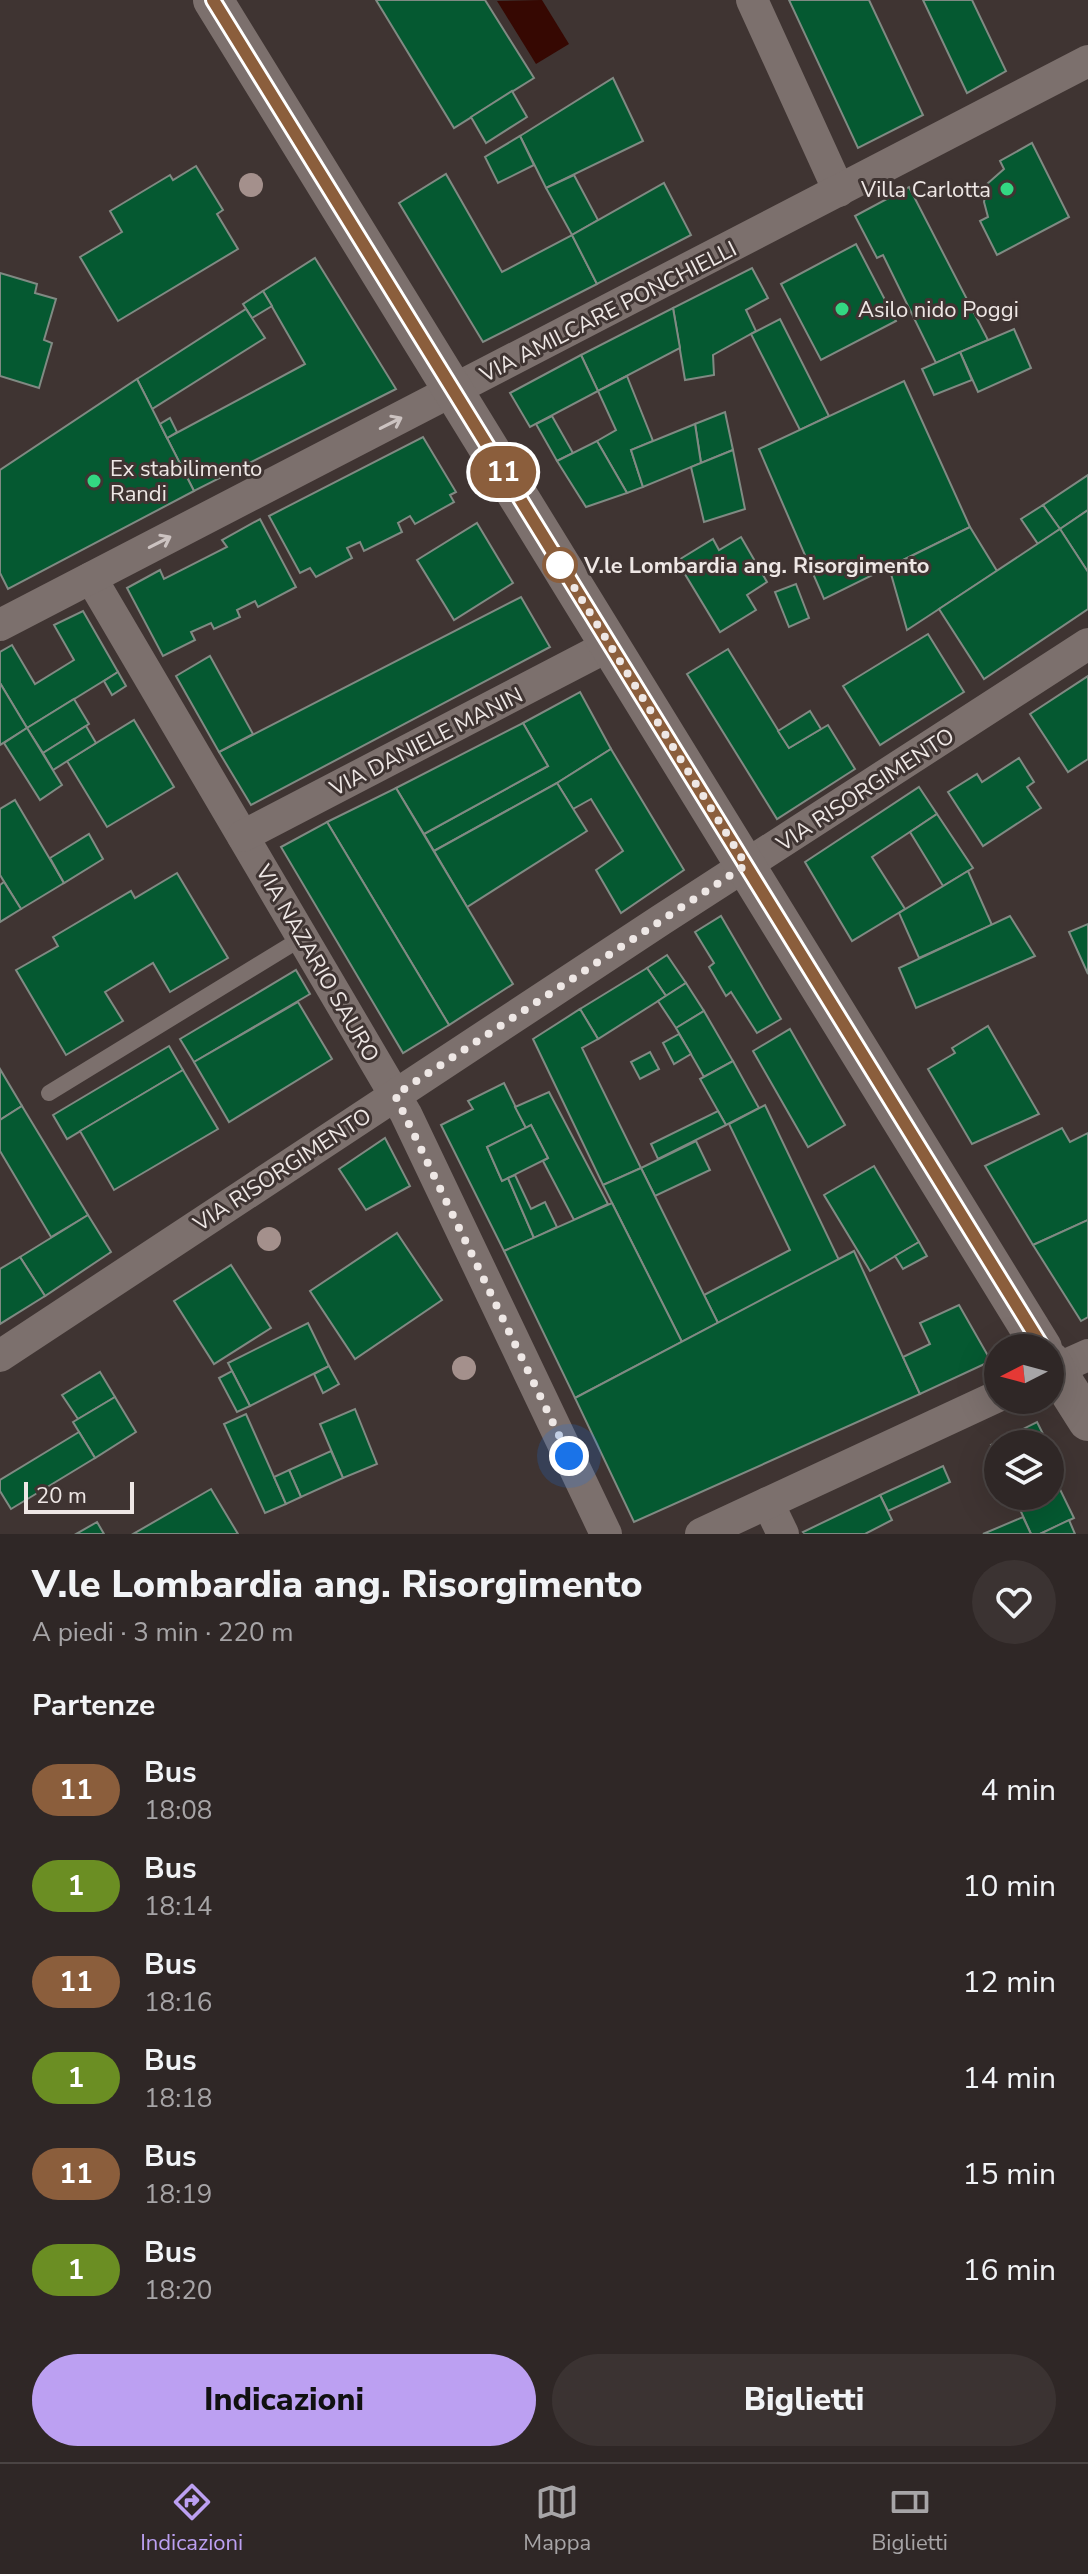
<!DOCTYPE html>
<html lang="it">
<head>
<meta charset="utf-8">
<style>
	body { margin:0; font-family:"Nunito Sans",sans-serif; background:#3b3332; color:#f1f3f6; height:100vh; display:flex; flex-direction:column; font-size:30px; white-space:nowrap }
	* { box-sizing:border-box; margin:0 }
	p { font-size:26px; color:#a7a5a7 }
	.icon { flex:none; width:44px; height:44px; fill:none; stroke:currentColor; stroke-width:2; stroke-linecap:round; stroke-linejoin:round }
	.map { position:relative; height:1534px; overflow:hidden }
	.panel { display:flex; flex-direction:column; background:#2f2726; flex:1 }
	.panel>* { flex:none }
	.badge { padding:0 16px; border-radius:26px; font-size:28px; line-height:52px }
	.needle { width:52px; rotate:264deg }
	.tools { position:absolute; left:984px; top:1334px; display:grid; gap:16px }
	.tools a { display:grid; place-items:center; width:80px; height:80px; border-radius:50%; background:#2f2726; box-shadow:0 8px 32px #0002,0 0 0 2px #4a4443; font-size:40px }
	.scale { position:absolute; left:24px; bottom:20px; width:110px; box-sizing:border-box; padding-left:8px; border:4px solid #eee7e5; border-top:0; font-size:22px; line-height:28px; white-space:nowrap; color:#eee7e5; -webkit-text-stroke:6px #3f3432; paint-order:stroke }
	.you { position:absolute; width:40px; height:40px; margin:-20px; border:6px solid #fff; border-radius:50%; background:#1a73e8; box-shadow:0 0 0 12px #1a73e833 }
	.map>.badge { position:absolute; translate:-50% -50%; box-shadow:0 0 0 4px #fff }
	h2 { padding:0 32px; font-size:30px; line-height:72px }
	.round { display:grid; place-items:center; flex:none; width:84px; height:84px; border-radius:42px; background:#3b3332 }
	.overview { display:flex; align-items:center; justify-content:space-between; height:136px; padding:0 32px }
	h1 { font-size:38px; font-weight:800; line-height:60px }
	.action { display:flex; gap:16px; margin-top:auto; padding:16px 32px }
	.action a { flex:1; height:92px; border-radius:48px; background:#bca0f2; color:#111; font-size:32px; font-weight:800; line-height:92px; text-align:center }
	.action a+a { background:#3b3332; color:#f1f3f6 }
	ul { padding:0; list-style:none }
	li { display:flex; align-items:center; gap:24px; height:96px; padding:0 32px }
	li div { flex:1 }
	li b { display:block; font-size:30px }
	li em { font-style:normal }
	li .badge { min-width:88px; font-weight:700; text-align:center }
	.menu { display:flex; justify-content:space-around; align-items:center; height:112px; border-top:2px solid #4a4443; background:#2f2726; font-size:22px; color:#a7a5a7 }
	.menu a { display:grid; justify-items:center; gap:4px }
	.menu .selected { color:#bca0f2 }
	.map>svg:first-child { display:block }
	.water { fill:#360802 }
	.building { fill:#055931; stroke:#808a83; stroke-width:2 }
	.lines { fill:none; stroke-linecap:round; stroke-linejoin:round }
	.service { stroke:#7c706d; stroke-width:16 }
	.minor { stroke:#7c706d; stroke-width:32 }
	.tertiary { stroke:#7c706d; stroke-width:40 }
	.tree { fill:#a4908c }
	.oneway { stroke:#ccc3c1 }
	.line-casing { stroke:#fff; stroke-width:18 }
	.line { stroke:#8b5e3c; stroke-width:12 }
	.walk { stroke:#eee7e5; stroke-width:8; stroke-dasharray:0 14.4 }
	.poi-dot { fill:#33d882; stroke:#3f3432; stroke-width:3 }
	.stop-dot { fill:#fff; stroke:#8b5e3c; stroke-width:4 }
	.labels { text-anchor:middle; stroke-width:6; stroke-linejoin:round; paint-order:stroke }
	.poi-label { font-size:22px; fill:#eee7e5; stroke:#3f3432; text-anchor:start }
	.street-label { font-size:22px; fill:#eee7e5; stroke:#3f3432 }
	.stop-label { font-size:22px; font-weight:bold; fill:#eee7e5; stroke:#3f3432; text-anchor:start }
</style>
</head>
<body>
<div class="map">
<svg width="1088" height="1534" viewBox="0 0 1088 1534">
	<rect width="100%" height="100%" fill="#3f3432"/>
	<polygon class="water" points="542,0 569,44 536,64 497,1"/>
	<g class="building">
		<polygon points="376,0 485,0 534,78 454,128"/>
		<polygon points="789,0 869,0 923,115 858,148"/>
		<polygon points="923,0 972,0 1006,71 967,93"/>
		<polygon points="613,78 643,141 546,188 520,136"/>
		<polygon points="512,91 527,117 486,143 471,117"/>
		<polygon points="520,136 534,165 498,183 485,157"/>
		<polygon points="1032,143 1069,217 997,255 980,221 988,217 984,202 987,184 1004,169 1000,161"/>
		<polygon points="196,166 223,210 217,214 238,249 118,321 80,257 122,232 110,211 170,175 173,180"/>
		<polygon points="446,174 502,272 572,235 597,284 483,342 399,203"/>
		<polygon points="574,175 598,220 572,235 546,188"/>
		<polygon points="664,183 691,235 597,284 572,235"/>
		<polygon points="909,187 988,340 936,363 883,255 877,258 855,216"/>
		<polygon points="856,244 896,321 821,360 781,284"/>
		<polygon points="315,258 396,389 194,491 167,438 305,364 263,291"/>
		<polygon points="752,268 768,298 746,310 756,331 713,355 714,375 685,380 673,308"/>
		<polygon points="0,273 37,284 35,293 56,299 44,340 52,343 39,388 0,376"/>
		<polygon points="263,291 272,306 252,318 243,304"/>
		<polygon points="673,308 680,348 598,391 581,355"/>
		<polygon points="246,309 265,338 152,409 137,379"/>
		<polygon points="780,319 829,416 800,430 751,334"/>
		<polygon points="1014,329 1031,368 978,392 960,352"/>
		<polygon points="960,352 972,380 934,395 922,369"/>
		<polygon points="581,355 598,391 530,427 510,393"/>
		<polygon points="627,376 653,441 631,450 643,487 627,493 597,441 616,430 598,391"/>
		<polygon points="137,379 194,491 8,589 0,573 0,470"/>
		<polygon points="904,381 970,527 824,599 759,449"/>
		<polygon points="725,412 733,450 701,463 695,424"/>
		<polygon points="552,416 573,453 557,461 536,424"/>
		<polygon points="170,418 177,432 167,438 160,424"/>
		<polygon points="695,424 701,463 643,487 631,450"/>
		<polygon points="423,437 456,492 450,495 454,502 415,524 410,516 398,523 402,532 364,551 360,542 347,548 352,558 316,577 310,568 300,573 269,516"/>
		<polygon points="597,441 627,493 586,507 557,461"/>
		<polygon points="733,450 745,509 704,522 691,467"/>
		<polygon points="1088,475 1088,510 1060,529 1043,505"/>
		<polygon points="1043,505 1060,529 1038,544 1021,519"/>
		<polygon points="1088,510 1088,572 1060,529"/>
		<polygon points="260,519 296,587 258,607 255,601 237,610 240,617 214,629 211,623 191,632 195,640 163,656 127,588 160,570 164,579 227,547 222,540"/>
		<polygon points="477,523 513,583 454,620 417,560"/>
		<polygon points="970,527 997,571 907,630 889,567"/>
		<polygon points="1060,529 1088,572 1088,609 984,679 939,609"/>
		<polygon points="741,537 767,582 747,595 756,610 720,632 677,561 713,539 719,550"/>
		<polygon points="796,584 809,618 789,627 775,592"/>
		<polygon points="521,597 550,647 251,805 219,752"/>
		<polygon points="83,611 118,672 27,728 0,683 0,652 12,645 35,684 74,660 54,625"/>
		<polygon points="928,634 964,692 880,745 843,686"/>
		<polygon points="728,649 789,748 828,725 855,769 777,819 687,674"/>
		<polygon points="210,656 253,734 219,752 176,676"/>
		<polygon points="118,672 126,686 112,695 104,681"/>
		<polygon points="1088,676 1088,759 1068,772 1030,714"/>
		<polygon points="0,683 27,728 0,745"/>
		<polygon points="580,692 611,749 557,783 434,851 424,834 548,766 523,723"/>
		<polygon points="74,699 89,724 43,753 27,728"/>
		<polygon points="810,711 821,729 789,748 778,731"/>
		<polygon points="134,720 174,787 107,827 67,761"/>
		<polygon points="523,723 548,766 424,834 396,788"/>
		<polygon points="86,726 96,743 53,770 43,753"/>
		<polygon points="27,728 62,785 40,800 4,743"/>
		<polygon points="611,749 684,870 621,913 596,870 623,851 591,799 573,809 557,783"/>
		<polygon points="1019,758 1034,782 1027,787 1041,808 983,846 948,792 977,774 982,782"/>
		<polygon points="557,783 587,831 467,907 434,851"/>
		<polygon points="919,787 937,814 872,857 905,909 852,941 805,862"/>
		<polygon points="396,788 513,984 449,1025 327,822"/>
		<polygon points="15,800 64,883 21,909 0,875 0,809"/>
		<polygon points="937,814 973,868 943,886 910,832"/>
		<polygon points="327,822 449,1025 403,1053 281,847"/>
		<polygon points="89,834 103,859 64,883 50,858"/>
		<polygon points="968,871 992,925 919,958 899,913"/>
		<polygon points="177,873 228,958 170,992 153,963 105,992 123,1021 66,1055 16,970 58,946 53,937 131,891 135,898"/>
		<polygon points="4,882 21,909 0,922 0,885"/>
		<polygon points="721,916 781,1019 757,1033 731,992 726,996 709,967 714,963 695,932"/>
		<polygon points="1010,916 1035,956 916,1008 899,968"/>
		<polygon points="1088,924 1088,974 1069,932"/>
		<polygon points="667,955 686,983 666,996 647,968"/>
		<polygon points="647,968 666,996 598,1039 580,1009"/>
		<polygon points="296,970 310,994 194,1062 180,1039"/>
		<polygon points="686,983 704,1011 676,1028 658,1001"/>
		<polygon points="298,1002 332,1059 229,1122 194,1062"/>
		<polygon points="580,1009 598,1039 582,1048 641,1168 603,1185 533,1039"/>
		<polygon points="704,1011 733,1061 704,1077 676,1028"/>
		<polygon points="988,1026 1039,1114 972,1144 928,1069 955,1053 952,1048"/>
		<polygon points="790,1029 845,1125 808,1147 753,1051"/>
		<polygon points="679,1034 691,1054 674,1064 663,1043"/>
		<polygon points="169,1046 183,1070 67,1139 53,1115"/>
		<polygon points="650,1052 659,1069 640,1079 631,1062"/>
		<polygon points="733,1061 759,1108 726,1125 700,1079"/>
		<polygon points="0,1069 22,1106 0,1120"/>
		<polygon points="183,1070 218,1129 114,1190 80,1131"/>
		<polygon points="504,1083 526,1128 487,1147 502,1181 508,1178 534,1238 504,1251 441,1125 473,1109 468,1101"/>
		<polygon points="549,1092 608,1204 574,1220 543,1161 548,1158 531,1125 526,1128 515,1107"/>
		<polygon points="765,1105 839,1260 718,1323 704,1295 790,1250 729,1124"/>
		<polygon points="22,1106 88,1215 51,1237 0,1151 0,1120"/>
		<polygon points="718,1111 726,1125 658,1159 651,1144"/>
		<polygon points="531,1125 548,1158 502,1181 487,1147"/>
		<polygon points="1062,1128 1070,1142 1088,1133 1088,1220 1033,1245 985,1166"/>
		<polygon points="385,1138 410,1186 366,1210 339,1169"/>
		<polygon points="696,1141 710,1170 655,1196 641,1168"/>
		<polygon points="874,1166 919,1242 870,1271 824,1195"/>
		<polygon points="641,1168 718,1323 682,1342 603,1185"/>
		<polygon points="515,1175 531,1209 545,1202 557,1227 534,1238 508,1178"/>
		<polygon points="612,1203 682,1342 575,1398 504,1251"/>
		<polygon points="88,1215 111,1252 45,1296 20,1257"/>
		<polygon points="1088,1220 1088,1317 1081,1321 1033,1245"/>
		<polygon points="397,1233 442,1300 355,1359 310,1291"/>
		<polygon points="919,1242 927,1256 903,1269 895,1256"/>
		<polygon points="854,1251 920,1394 634,1522 575,1398"/>
		<polygon points="20,1257 45,1296 0,1324 0,1269"/>
		<polygon points="231,1265 271,1328 214,1364 174,1301"/>
		<polygon points="959,1305 991,1361 920,1394 903,1357 930,1344 920,1323"/>
		<polygon points="308,1323 329,1366 250,1406 228,1363"/>
		<polygon points="329,1366 339,1384 323,1393 314,1374"/>
		<polygon points="232,1371 250,1406 237,1412 219,1378"/>
		<polygon points="100,1372 115,1397 78,1419 62,1395"/>
		<polygon points="115,1397 136,1432 95,1458 73,1422"/>
		<polygon points="355,1409 377,1464 343,1478 320,1424"/>
		<polygon points="246,1414 286,1504 265,1513 224,1424"/>
		<polygon points="1037,1422 1048,1444 998,1444 998,1461 991,1445"/>
		<polygon points="79,1432 95,1458 11,1509 0,1491 0,1480"/>
		<polygon points="1050,1448 1062,1471 1050,1476"/>
		<polygon points="331,1451 343,1478 301,1497 289,1470"/>
		<polygon points="943,1466 950,1482 888,1511 880,1495"/>
		<polygon points="289,1470 301,1497 286,1504 274,1477"/>
		<polygon points="1053,1475 1074,1518 1040,1534 1031,1534 1014,1496 1050,1496 1050,1476"/>
		<polygon points="211,1489 238,1534 133,1534"/>
		<polygon points="880,1495 892,1520 865,1534 805,1534 803,1532"/>
		<polygon points="1023,1517 1031,1534 983,1534"/>
		<polygon points="1069,1520 1075,1534 1040,1534"/>
		<polygon points="97,1522 104,1534 76,1534"/>
	</g>
	<g class="lines">
		<polyline class="service" points="49,1093 302,938"/>
		<g class="minor">
			<polyline points="752,0 839,191"/>
			<polyline points="91,578 406,1114 606,1534"/>
			<polyline points="0,625 1088,61"/>
			<polyline points="243,836 610,645"/>
			<polyline points="0,1356 661,920 1088,644"/>
			<polyline points="1050,1372 1088,1355"/>
			<polyline points="768,1503 783,1534"/>
			<polyline points="701,1534 998,1396"/>
		</g>
		<g class="tertiary">
			<polyline points="213,0 1042,1348"/>
			<polyline points="1050,1361 1088,1421"/>
		</g>
	</g>
	<g class="tree">
		<circle cx="251" cy="185" r="12"/>
		<circle cx="269" cy="1239" r="12"/>
		<circle cx="464" cy="1368" r="12"/>
	</g>
	<defs><path id="oneway-shaft" d="M-6 0H5M1.5-3L5.5 0L1.5 3" fill="none" stroke-width="1.6" stroke-linecap="round" stroke-linejoin="round" transform="scale(2)"/></defs>
	<g class="oneway">
		<use href="#oneway-shaft" transform="translate(391 423) rotate(-27)"/>
		<use href="#oneway-shaft" transform="translate(160 542) rotate(-27)"/>
	</g>
	<g class="lines">
		<defs>
			<polyline id="line" points="213,0 1043,1348"/>
		</defs>
		<use href="#line" class="line-casing"/>
		<use href="#line" class="line"/>
		<polyline class="walk" points="560,565 556,558 746,865 395,1095 569,1456"/>
	</g>
	<g class="poi-dot">
		<circle cx="1007" cy="189" r="8"/>
		<circle cx="842" cy="309" r="8"/>
		<circle cx="94" cy="481" r="8"/>
	</g>
	<circle class="stop-dot" cx="560" cy="565" r="16"/>
	<g class="labels">
		<g class="poi-label">
			<text x="991" y="197" text-anchor="end">Villa Carlotta</text>
			<text x="858" y="317">Asilo nido Poggi</text>
			<text x="110" y="476">Ex stabilimento<tspan x="110" dy="25">Randi</tspan></text>
		</g>
		<g class="street-label">
			<text transform="translate(608 311) rotate(-27)" y="8">VIA AMILCARE PONCHIELLI</text>
			<text transform="translate(426 741) rotate(-27)" y="8">VIA DANIELE MANIN</text>
			<text transform="translate(865 789) rotate(-33)" y="8">VIA RISORGIMENTO</text>
			<text transform="translate(318 963) rotate(60)" y="8">VIA NAZARIO SAURO</text>
			<text transform="translate(282 1169) rotate(-33)" y="8">VIA RISORGIMENTO</text>
		</g>
		<g class="stop-label">
			<text x="584" y="573">V.le Lombardia ang. Risorgimento</text>
		</g>
	</g>
</svg>
<div class="tools">
<a><svg class="needle" viewBox="-14 -14 28 28"><path d="M0-13l5 13h-10z" fill="#e53935"/><path d="M0 13l5-13h-10z" fill="#a7a5a7"/></svg></a>
<a><svg class="icon" aria-label="layers" viewBox="0 0 24 24"><path d="M12 4l9 5-9 5-9-5zM3 14l9 5 9-5"/></svg></a>
</div>
<div class="scale">20 m</div>
<div class="you" style="left:569px;top:1456px"></div>
<b class="badge" style="left:503px;top:472px;background:#8b5e3c;color:#fff">11</b>
</div>
<section class="panel">
<div class="overview"><div><h1>V.le Lombardia ang. Risorgimento</h1><p>A piedi · 3 min · 220 m</p></div><a class="round"><svg class="icon" aria-label="heart" viewBox="0 0 24 24"><path d="M12 20l-8-8c-3-5 5-10 8-4 3-6 11-1 8 4z"/></svg></a></div>
<h2>Partenze</h2>
<ul>
<li><span class="badge" style="background:#8b5e3c;color:#fff">11</span><div><b>Bus</b><p>18:08</p></div><em>4 min</em></li>
<li><span class="badge" style="background:#6b8e23;color:#fff">1</span><div><b>Bus</b><p>18:14</p></div><em>10 min</em></li>
<li><span class="badge" style="background:#8b5e3c;color:#fff">11</span><div><b>Bus</b><p>18:16</p></div><em>12 min</em></li>
<li><span class="badge" style="background:#6b8e23;color:#fff">1</span><div><b>Bus</b><p>18:18</p></div><em>14 min</em></li>
<li><span class="badge" style="background:#8b5e3c;color:#fff">11</span><div><b>Bus</b><p>18:19</p></div><em>15 min</em></li>
<li><span class="badge" style="background:#6b8e23;color:#fff">1</span><div><b>Bus</b><p>18:20</p></div><em>16 min</em></li>
</ul>
<div class="action"><a>Indicazioni</a><a>Biglietti</a></div>
</section>
<nav class="menu">
<a class="selected"><svg class="icon" aria-label="directions" viewBox="0 0 24 24"><path d="M12 3l9 9-9 9-9-9zM9 14v-3h6M13 9l2 2-2 2"/></svg>Indicazioni</a>
<a><svg class="icon" aria-label="map" viewBox="0 0 24 24"><path d="M3 6l6-2 6 2 6-2v14l-6 2-6-2-6 2zM9 4v14M15 6v14"/></svg>Mappa</a>
<a><svg class="icon" aria-label="tickets" viewBox="0 0 24 24"><path d="M3 7h18v10H3zM15 7v10"/></svg>Biglietti</a>
</nav>
</body>
</html>
